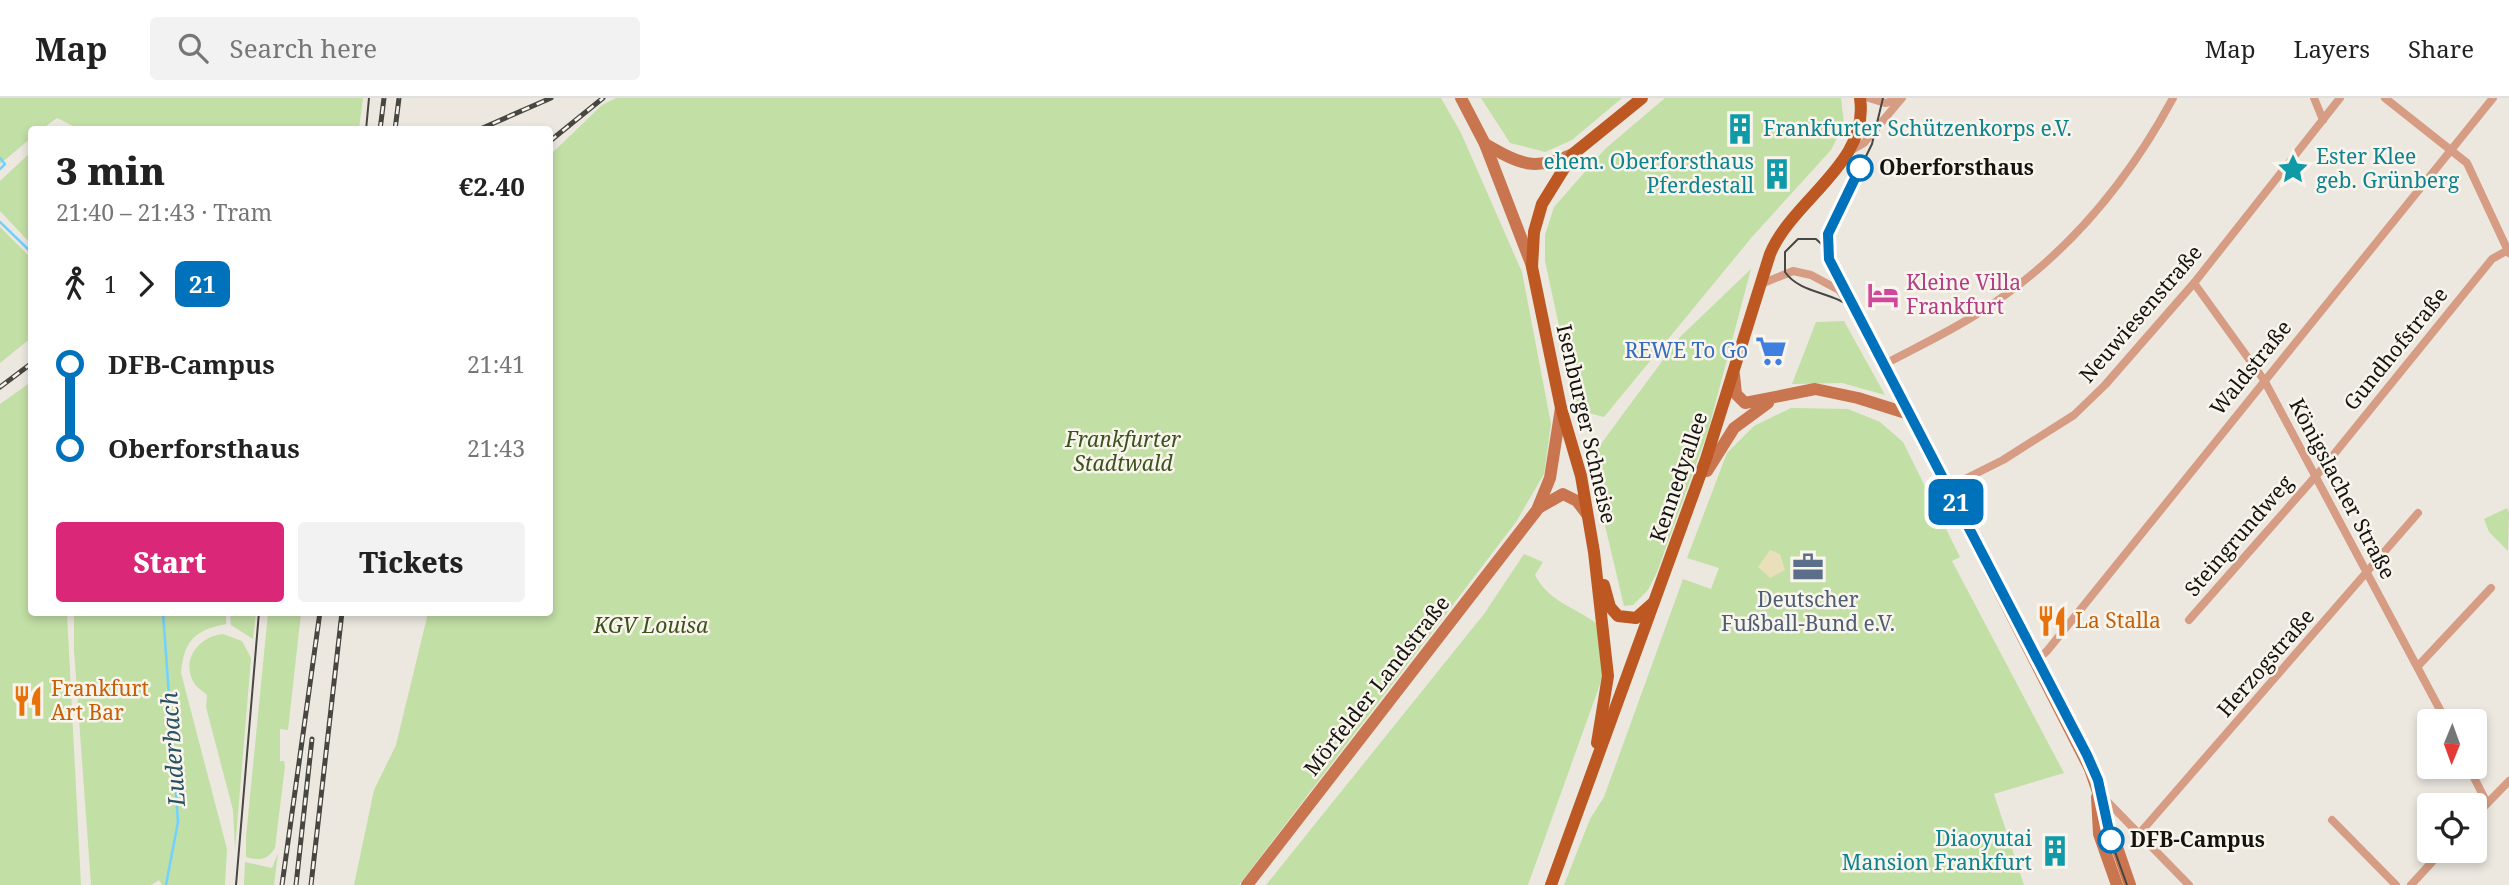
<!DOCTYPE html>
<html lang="en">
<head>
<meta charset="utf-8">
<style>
	body { margin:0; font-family:"Noto Serif",serif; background:#f2f2f2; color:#222; height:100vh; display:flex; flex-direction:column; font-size:26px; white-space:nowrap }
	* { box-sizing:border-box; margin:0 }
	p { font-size:23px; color:#767676 }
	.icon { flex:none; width:38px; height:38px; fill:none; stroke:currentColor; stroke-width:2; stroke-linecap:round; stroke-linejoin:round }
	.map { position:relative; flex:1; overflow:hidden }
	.side { position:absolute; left:28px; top:28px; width:525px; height:490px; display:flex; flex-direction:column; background:#fff; border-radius:7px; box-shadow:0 4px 10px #0003 }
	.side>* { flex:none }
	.badge { padding:0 14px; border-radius:10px; font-size:24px; line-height:46px }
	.needle { width:46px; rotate:181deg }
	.fabs { position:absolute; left:2417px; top:611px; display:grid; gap:14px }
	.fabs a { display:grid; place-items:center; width:70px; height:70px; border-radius:7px; background:#fff; box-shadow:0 4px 10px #0003; font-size:35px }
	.map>.badge { position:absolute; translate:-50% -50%; box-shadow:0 0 0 4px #fff }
	.legs { display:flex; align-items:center; gap:10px; height:77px; padding:0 28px; font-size:23px }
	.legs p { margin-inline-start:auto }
	.overview { display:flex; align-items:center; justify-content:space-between; height:119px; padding:0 28px }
	h1 { font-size:38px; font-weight:800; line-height:52px }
	.button { display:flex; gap:14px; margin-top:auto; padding:14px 28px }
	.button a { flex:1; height:80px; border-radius:7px; background:#db2777; color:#fff; font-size:28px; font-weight:800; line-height:80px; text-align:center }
	.button a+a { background:#f2f2f2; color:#222 }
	ul { padding:0 28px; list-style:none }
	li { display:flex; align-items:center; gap:24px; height:84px; font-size:26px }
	li i { display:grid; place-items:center; width:10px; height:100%; margin:0 9px; background:currentColor }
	li i::after { content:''; width:18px; height:18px; margin:-9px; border:5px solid; border-radius:50%; background:#fff }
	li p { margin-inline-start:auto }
	li:first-child i { background:linear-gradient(#0000 50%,currentColor 0) }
	li:last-child i { background:linear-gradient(currentColor 50%,#0000 0) }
	header { display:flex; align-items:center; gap:42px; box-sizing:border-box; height:98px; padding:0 35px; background:#fff; border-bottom:2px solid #e0e0e0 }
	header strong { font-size:33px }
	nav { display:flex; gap:38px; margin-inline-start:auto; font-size:24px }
	.search { width:490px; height:63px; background:#f2f2f2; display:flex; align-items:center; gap:18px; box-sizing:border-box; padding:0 24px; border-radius:7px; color:#767676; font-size:26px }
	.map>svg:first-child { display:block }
	.green { fill:#c2dfa5 }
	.sand { fill:#e9dfba }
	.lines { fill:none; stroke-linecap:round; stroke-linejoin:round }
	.stream { stroke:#71d1ff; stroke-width:2.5 }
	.minor { stroke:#d69d84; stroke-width:8 }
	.secondary { stroke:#c97650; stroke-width:12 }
	.primary { stroke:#bd5823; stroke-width:12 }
	.tram { stroke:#474641; stroke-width:2 }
	.rail-casing { stroke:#474641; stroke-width:5 }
	.rail { stroke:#f9f5ed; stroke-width:2.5; stroke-dasharray:8; stroke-linecap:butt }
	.line-1-casing { stroke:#fff; stroke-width:16 }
	.line-1 { stroke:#0072bc; stroke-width:10 }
	.stop-1-dot { fill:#fff; stroke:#0072bc; stroke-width:3.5 }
	.labels { text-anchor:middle; stroke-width:5; stroke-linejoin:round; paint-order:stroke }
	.culture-label { font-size:21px; fill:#0d838f; stroke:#f9f5ed; text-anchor:start }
	.stop-label { font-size:21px; font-weight:bold; fill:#141310; stroke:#f9f5ed; text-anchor:start }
	.hotel-label { font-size:21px; fill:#b23c85; stroke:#f9f5ed; text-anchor:start }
	.street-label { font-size:21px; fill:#141310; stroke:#f9f5ed }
	.shop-label { font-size:21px; fill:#366cbe; stroke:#f9f5ed; text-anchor:end }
	.park-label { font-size:21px; font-style:italic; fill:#3a521c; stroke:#f9f5ed }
	.service-label { font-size:21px; fill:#4e5e75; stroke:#f9f5ed }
	.food-label { font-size:21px; fill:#c56008; stroke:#f9f5ed; text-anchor:start }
	.water-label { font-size:23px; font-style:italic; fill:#285265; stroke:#f9f5ed }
</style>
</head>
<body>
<header>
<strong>Map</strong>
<div class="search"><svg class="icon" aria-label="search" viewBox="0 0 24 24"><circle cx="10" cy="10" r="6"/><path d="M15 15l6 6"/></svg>Search here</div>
<nav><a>Map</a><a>Layers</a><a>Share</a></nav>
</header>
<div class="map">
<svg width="2509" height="787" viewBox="0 0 2509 787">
	<rect width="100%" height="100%" fill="#ece8e0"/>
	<g class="green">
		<polygon points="0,0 363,0 359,31 81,32 57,20 42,31 32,32 31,40 0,66"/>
		<polygon points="616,0 1441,0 1461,35 1522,174 1551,326 1544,376 1516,424 1239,787 354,787 374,692 396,647 428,515 550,514 550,57 602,7"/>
		<polygon points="1481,0 1622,0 1572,42 1545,54 1510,45"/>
		<polygon points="1665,0 1841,0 1844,26 1831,52 1752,139 1604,319 1577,312 1545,163 1545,137 1554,109 1605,51"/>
		<polygon points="31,54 31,146 0,113 0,83"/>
		<polygon points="0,129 32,161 31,240 0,265"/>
		<polygon points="1751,171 1708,333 1657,474 1648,492 1633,507 1624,508 1594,381 1595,354 1680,239"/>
		<polygon points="1844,223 1885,297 1842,285 1792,286 1816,224"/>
		<polygon points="31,284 32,514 67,515 81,787 0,787 0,306"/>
		<polygon points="1791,310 1848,311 1880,324 1903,344 1960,459 1952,463 2064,675 1994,696 2024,787 1564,787 1590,721 1604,699 1683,481 1711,491 1719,470 1687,460 1727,355 1754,328"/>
		<polygon points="2507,410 2509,414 2508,453 2489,434 2484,421"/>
		<path d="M1524,456L1543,464L1535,477C1549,504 1573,508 1596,525L1603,578L1528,787H1266L1484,516Z"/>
		<path d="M74,515H226V526C195,532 184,542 181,575L227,751L225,787H162L159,782L151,787H91L74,552Z"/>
		<polygon points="230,515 256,515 253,541 231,527"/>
		<path d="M268,515H301L288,632L280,631V663H284L285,668L275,750C268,762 259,763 246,759V739Z"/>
		<path d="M223,536L242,543L251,560L235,752L233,712L206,609L207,597C203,593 197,590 194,585C180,561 200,538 223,536Z"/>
		<polygon points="278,755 274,787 244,787 245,764 272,770"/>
	</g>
	<polygon class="sand" points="1770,452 1780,456 1785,472 1770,480 1758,469"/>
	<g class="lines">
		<g class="stream">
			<polyline points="0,60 5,66 0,71"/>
			<polyline points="0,124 32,155"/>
			<polyline points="163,514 178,724 166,787"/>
		</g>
		<g class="minor">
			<polyline points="1869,0 1885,5 1898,2"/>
			<polyline points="2314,0 2323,22"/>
			<polyline points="2385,0 2467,65 2509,155"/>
			<polyline points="1848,54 1864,45 1902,0"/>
			<polyline points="2194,185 2264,282 2446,623"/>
			<polyline points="1761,186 1793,173 1811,177 1839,192 1857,217 1909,316"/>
			<path d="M1883,267C1915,250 1947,235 1977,216C2062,163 2126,87 2173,0"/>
			<polyline points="1947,390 2003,362 2074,317 2105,287 2194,185 2340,0"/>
			<polyline points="2189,522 2322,371 2492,161 2508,152"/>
			<polyline points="2037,562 2047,553 2493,0"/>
			<polyline points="2418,568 2491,490"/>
			<polyline points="2468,668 2487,705"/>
			<polyline points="2100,696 2189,787"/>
			<polyline points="2474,719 2509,683"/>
			<polyline points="2332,722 2396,787"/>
			<polyline points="2139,736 2418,415"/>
			<polyline points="2411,787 2443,752"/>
		</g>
		<g class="secondary">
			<polyline points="1461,0 1485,46 1532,168"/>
			<path d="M1485,46C1520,66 1534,74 1573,56"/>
			<polyline points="1734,277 1736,296 1745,305 1815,291 1858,300 1909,316 2090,671 2130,787"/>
			<polyline points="1707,373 1734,330 1768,305"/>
			<polyline points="1540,409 1563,396 1577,403 1587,416"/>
			<polyline points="2097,699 2099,736 2117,787"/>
			<polyline points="1247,787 1537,412 1550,380 1561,310"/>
		</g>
		<g class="primary">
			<polyline points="1604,487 1610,509 1618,518 1636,520 1653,505"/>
			<polyline points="1597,645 1608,578 1594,454 1581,378 1561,310 1532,169 1534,134 1542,106 1573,56 1642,0"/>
			<path d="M1551,787L1706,361L1770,156C1793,101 1870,65 1860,0"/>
		</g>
		<g class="tram">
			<polyline points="1883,0 1872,46 1828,136 1827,156 2092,668 2109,737 2127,787"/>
			<polyline points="366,32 369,0"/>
			<path d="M1829,153L1816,141H1798L1785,154V174C1801,197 1836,193 1855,213"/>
			<polyline points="236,787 259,514"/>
		</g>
		<defs>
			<g id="rail">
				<polyline points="380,32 384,0"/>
				<polyline points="395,32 399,0"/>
				<polyline points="478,32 551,0"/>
				<polyline points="550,43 603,0"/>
				<polyline points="0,289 32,265"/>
				<polyline points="282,787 320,514"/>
				<polyline points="296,787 312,641"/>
				<polyline points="311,787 342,514"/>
			</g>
		</defs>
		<use href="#rail" class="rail-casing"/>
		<use href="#rail" class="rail"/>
	</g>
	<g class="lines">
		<defs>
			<polyline id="line-1" points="1860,70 1828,136 1829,161 2087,657 2098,682 2111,742"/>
		</defs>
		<use href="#line-1" class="line-1-casing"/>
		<use href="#line-1" class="line-1"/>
	</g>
	<defs>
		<symbol id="building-bare" viewBox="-9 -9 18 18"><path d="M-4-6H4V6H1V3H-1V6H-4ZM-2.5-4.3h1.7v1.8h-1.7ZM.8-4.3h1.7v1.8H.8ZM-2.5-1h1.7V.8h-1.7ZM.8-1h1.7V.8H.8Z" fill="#0f9aa8" stroke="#f9f5ed" stroke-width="2.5" paint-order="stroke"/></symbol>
		<symbol id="sight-bare" viewBox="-9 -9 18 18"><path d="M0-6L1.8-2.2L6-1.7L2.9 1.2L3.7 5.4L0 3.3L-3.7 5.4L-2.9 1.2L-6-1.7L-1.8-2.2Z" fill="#0f9aa8" stroke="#f9f5ed" stroke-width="2.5" paint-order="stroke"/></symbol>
		<symbol id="hotel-bare" viewBox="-9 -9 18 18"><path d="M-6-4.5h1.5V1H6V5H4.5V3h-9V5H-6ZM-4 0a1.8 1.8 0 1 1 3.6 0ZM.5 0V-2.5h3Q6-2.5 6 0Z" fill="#d1479c" stroke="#f9f5ed" stroke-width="2.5" paint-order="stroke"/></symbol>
		<symbol id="supermarket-bare" viewBox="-9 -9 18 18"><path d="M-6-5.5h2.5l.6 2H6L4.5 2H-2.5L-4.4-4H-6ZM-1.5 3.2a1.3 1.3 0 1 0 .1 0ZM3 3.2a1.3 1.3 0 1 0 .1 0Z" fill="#3f7fe0" stroke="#f9f5ed" stroke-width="2.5" paint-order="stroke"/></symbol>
		<symbol id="office-bare" viewBox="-9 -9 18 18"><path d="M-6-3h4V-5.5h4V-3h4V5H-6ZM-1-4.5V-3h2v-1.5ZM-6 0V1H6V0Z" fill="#5c6f8a" stroke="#f9f5ed" stroke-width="2.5" paint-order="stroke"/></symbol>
		<symbol id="restaurant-bare" viewBox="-9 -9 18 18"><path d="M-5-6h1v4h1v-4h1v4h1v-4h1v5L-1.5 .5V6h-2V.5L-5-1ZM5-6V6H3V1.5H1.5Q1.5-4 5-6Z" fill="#e8710a" stroke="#f9f5ed" stroke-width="2.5" paint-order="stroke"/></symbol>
	</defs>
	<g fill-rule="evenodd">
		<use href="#building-bare" x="1718" y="9" width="44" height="44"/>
		<use href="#sight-bare" x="2271" y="49" width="44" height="44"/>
		<use href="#building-bare" x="1755" y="54" width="44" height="44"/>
		<use href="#hotel-bare" x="1861" y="175" width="44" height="44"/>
		<use href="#supermarket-bare" x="1749" y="231" width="44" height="44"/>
		<use href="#office-bare" x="1786" y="447" width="44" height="44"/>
		<use href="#restaurant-bare" x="2030" y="501" width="44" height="44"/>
		<use href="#restaurant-bare" x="6" y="581" width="44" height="44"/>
		<use href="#building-bare" x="2033" y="731" width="44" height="44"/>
	</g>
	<g class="stop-1-dot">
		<circle cx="1860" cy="70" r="12"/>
		<circle cx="2111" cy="742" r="12"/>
	</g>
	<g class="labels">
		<g class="culture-label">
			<text x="1763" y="38">Frankfurter Schützenkorps e.V.</text>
			<text x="2316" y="66">Ester Klee<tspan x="2316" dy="24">geb. Grünberg</tspan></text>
			<text x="1754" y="71" text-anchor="end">ehem. Oberforsthaus<tspan x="1754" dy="24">Pferdestall</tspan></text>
			<text x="2032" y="748" text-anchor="end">Diaoyutai<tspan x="2032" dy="24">Mansion Frankfurt</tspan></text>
		</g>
		<g class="stop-label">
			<text x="1879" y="77">Oberforsthaus</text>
			<text x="2130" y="749">DFB-Campus</text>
		</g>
		<g class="hotel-label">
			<text x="1906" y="192">Kleine Villa<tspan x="1906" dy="24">Frankfurt</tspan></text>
		</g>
		<g class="street-label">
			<text transform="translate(2141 216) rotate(-49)" y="7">Neuwiesenstraße</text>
			<text transform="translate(2396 251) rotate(-51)" y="7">Gundhofstraße</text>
			<text transform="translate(2251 270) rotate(-51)" y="7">Waldstraße</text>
			<text transform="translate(1586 326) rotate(77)" y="7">Isenburger Schneise</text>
			<text transform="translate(1679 379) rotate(-71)" y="7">Kennedyallee</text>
			<text transform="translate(2342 391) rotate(62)" y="7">Königslacher Straße</text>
			<text transform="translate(2239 438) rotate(-49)" y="7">Steingrundweg</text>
			<text transform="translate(2266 565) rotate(-49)" y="7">Herzogstraße</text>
			<text transform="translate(1377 588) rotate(-52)" y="7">Mörfelder Landstraße</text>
		</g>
		<g class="shop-label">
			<text x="1748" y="260">REWE To Go</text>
		</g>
		<g class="park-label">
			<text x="1123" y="349">Frankfurter<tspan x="1123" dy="24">Stadtwald</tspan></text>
			<text x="651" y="535">KGV Louisa</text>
		</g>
		<g class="service-label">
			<text x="1808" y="509">Deutscher<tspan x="1808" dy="24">Fußball-Bund e.V.</tspan></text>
		</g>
		<g class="food-label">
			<text x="2075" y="530">La Stalla</text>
			<text x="51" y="598">Frankfurt<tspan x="51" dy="24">Art Bar</tspan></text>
		</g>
		<g class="water-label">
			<text transform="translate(173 651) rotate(-94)" y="8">Luderbach</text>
		</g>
	</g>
</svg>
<div class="fabs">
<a><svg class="needle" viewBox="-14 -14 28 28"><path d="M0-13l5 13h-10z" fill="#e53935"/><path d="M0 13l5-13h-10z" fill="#767676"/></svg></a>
<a><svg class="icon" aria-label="locate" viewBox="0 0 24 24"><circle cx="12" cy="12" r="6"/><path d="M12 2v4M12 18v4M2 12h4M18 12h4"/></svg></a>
</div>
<b class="badge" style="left:1956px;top:404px;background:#0072bc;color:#fff">21</b>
<section class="side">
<div class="overview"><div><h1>3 min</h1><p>21:40 – 21:43 · Tram</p></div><b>€2.40</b></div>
<div class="legs"><svg class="icon" aria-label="walk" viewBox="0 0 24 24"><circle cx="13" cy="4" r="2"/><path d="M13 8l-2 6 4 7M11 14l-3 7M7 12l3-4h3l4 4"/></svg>1<svg class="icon" aria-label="forward" viewBox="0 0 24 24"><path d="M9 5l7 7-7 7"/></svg><b class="badge" style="background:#0072bc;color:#fff">21</b></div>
<ul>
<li><i style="color:#0072bc"></i><b>DFB-Campus</b><p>21:41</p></li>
<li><i style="color:#0072bc"></i><b>Oberforsthaus</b><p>21:43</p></li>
</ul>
<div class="button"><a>Start</a><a>Tickets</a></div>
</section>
</div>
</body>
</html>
